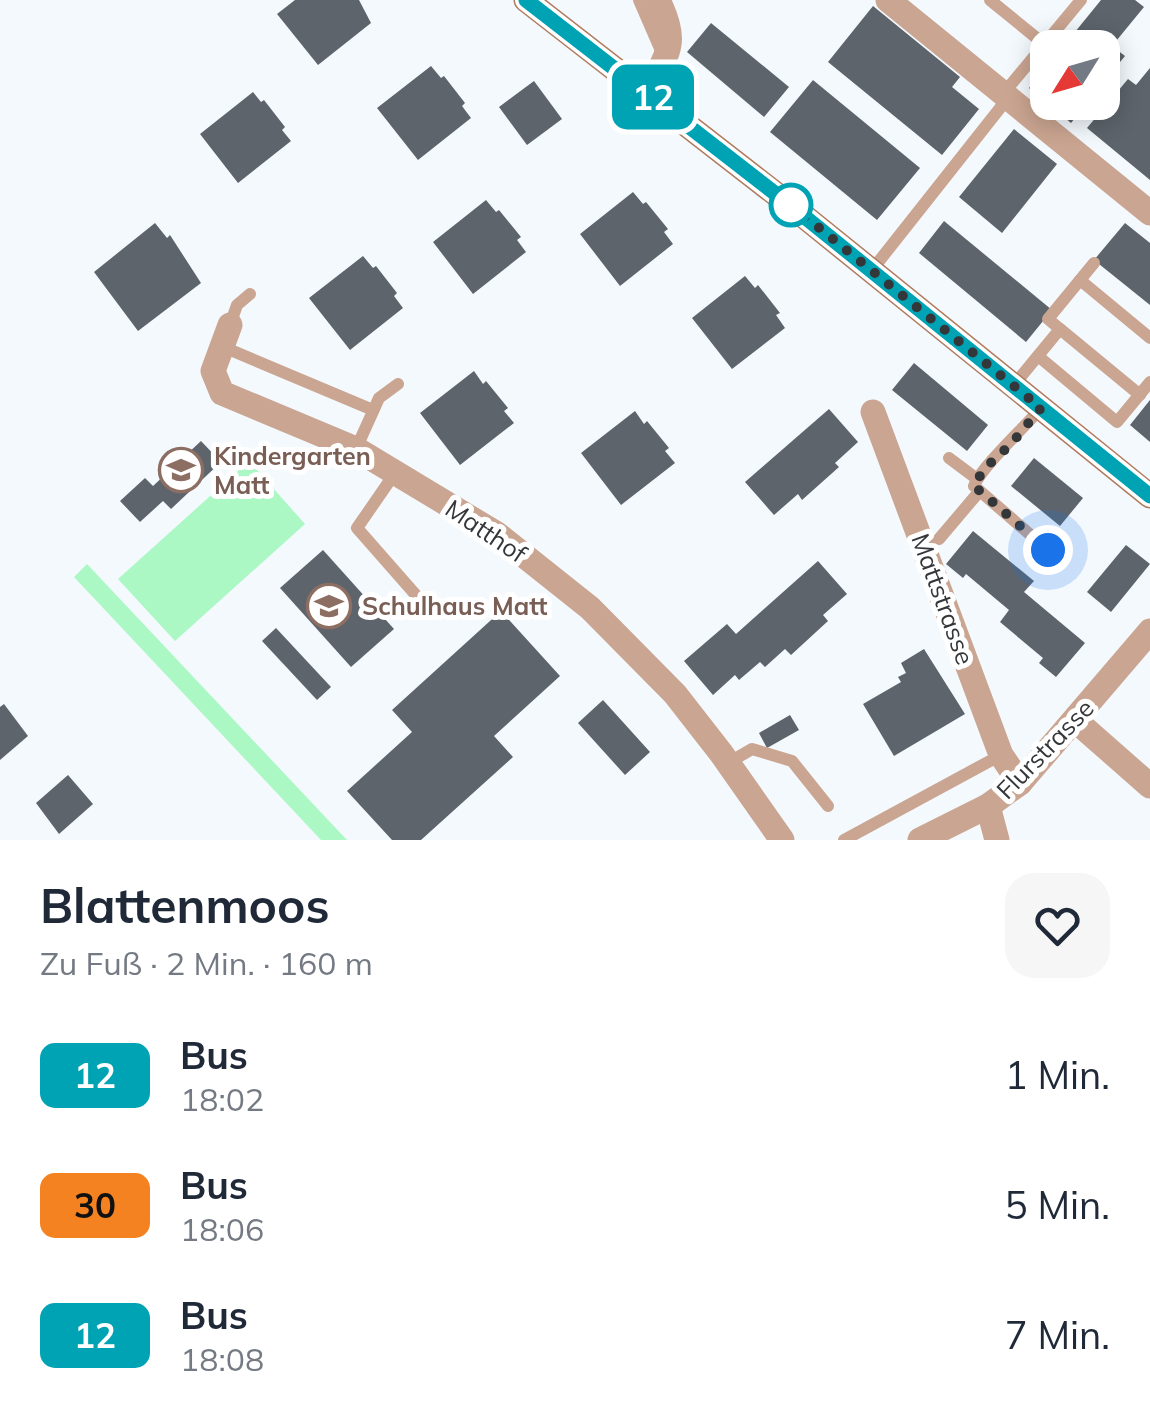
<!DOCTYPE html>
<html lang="de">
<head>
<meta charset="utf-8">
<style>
	body { margin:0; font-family:Mulish,sans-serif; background:#f6f6f7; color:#1f2937; height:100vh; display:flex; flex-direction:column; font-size:38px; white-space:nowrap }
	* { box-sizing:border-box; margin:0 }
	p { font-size:32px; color:#747a83 }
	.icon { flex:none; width:55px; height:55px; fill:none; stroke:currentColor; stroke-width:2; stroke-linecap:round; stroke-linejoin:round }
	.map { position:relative; height:840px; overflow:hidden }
	.details { display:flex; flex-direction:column; background:#fff; flex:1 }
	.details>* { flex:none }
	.badge { padding:0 20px; border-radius:15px; font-size:35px; line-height:65px }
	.needle { width:65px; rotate:233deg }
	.buttons { position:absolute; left:1030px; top:30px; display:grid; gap:20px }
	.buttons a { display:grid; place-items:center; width:90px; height:90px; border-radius:20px; background:#fff; box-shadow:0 5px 25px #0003; font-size:50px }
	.you { position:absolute; width:50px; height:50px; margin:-25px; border:8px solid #fff; border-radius:50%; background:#1a73e8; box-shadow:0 0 0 15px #1a73e833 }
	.map>.badge { position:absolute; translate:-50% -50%; box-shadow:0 0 0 5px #fff }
	.round { display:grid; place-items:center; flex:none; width:105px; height:105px; border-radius:30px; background:#f6f6f7 }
	.summary { display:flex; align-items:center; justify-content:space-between; height:170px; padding:0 40px }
	h1 { font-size:48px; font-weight:700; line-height:75px }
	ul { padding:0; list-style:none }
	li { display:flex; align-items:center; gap:30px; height:130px; padding:0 40px }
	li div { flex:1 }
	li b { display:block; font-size:38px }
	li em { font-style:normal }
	li .badge { min-width:110px; font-weight:700; text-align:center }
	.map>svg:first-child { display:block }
	.green { fill:#abf8c5 }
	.building { fill:#5d646b }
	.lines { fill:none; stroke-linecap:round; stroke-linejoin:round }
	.service { stroke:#caa591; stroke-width:12 }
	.minor { stroke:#caa591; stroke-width:25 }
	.tertiary { stroke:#caa591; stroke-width:25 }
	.secondary { stroke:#b17b5e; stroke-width:25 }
	.line-casing { stroke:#fff; stroke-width:22 }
	.line { stroke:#00a3b4; stroke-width:15 }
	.walk { stroke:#34373a; stroke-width:10; stroke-dasharray:0 18 }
	.stop-dot { fill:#fff; stroke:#00a3b4; stroke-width:5 }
	.labels { text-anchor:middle; stroke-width:10; stroke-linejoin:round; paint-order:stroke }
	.education-label { font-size:25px; font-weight:bold; fill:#785e54; stroke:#fff; text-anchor:start }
	.street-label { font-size:25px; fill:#34373a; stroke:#fff }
</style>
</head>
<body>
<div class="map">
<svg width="1150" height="840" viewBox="0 0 1150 840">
	<rect width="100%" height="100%" fill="#f4f9fe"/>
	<g class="green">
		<polygon points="249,461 305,524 175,641 118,579"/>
		<polygon points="87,564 347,840 321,840 74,577"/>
	</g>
	<g class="building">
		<polygon points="295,0 359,0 371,23 318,65 277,14"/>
		<polygon points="1101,0 1135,0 1144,7 1112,46 1125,56 1102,84 1102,48 1062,48"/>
		<polygon points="873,6 960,77 952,87 979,109 942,155 828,62"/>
		<polygon points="711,23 789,87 764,117 687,52"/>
		<polygon points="431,66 441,78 444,76 465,103 462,106 471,118 418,160 377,108"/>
		<polygon points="1048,66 1048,102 1088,102 1071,123 1029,88"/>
		<polygon points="1150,68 1150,180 1087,128 1128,79 1136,85"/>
		<polygon points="813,80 920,168 877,220 770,132"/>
		<polygon points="534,81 562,119 527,145 499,107"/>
		<polygon points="253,92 261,102 264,100 285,127 282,130 291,141 238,183 200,134"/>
		<polygon points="1014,129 1057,164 1002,233 959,197"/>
		<polygon points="633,192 643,204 646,202 668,229 664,232 673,244 620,286 580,234"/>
		<polygon points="486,200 496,212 499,210 521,237 517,240 526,252 473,294 433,242"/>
		<polygon points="944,221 1052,310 1026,342 919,253"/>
		<polygon points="155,223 167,238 170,235 201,283 138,331 94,272"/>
		<polygon points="1125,223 1150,243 1150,305 1094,260"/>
		<polygon points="363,256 373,268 376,266 397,293 394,296 403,308 350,350 309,298"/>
		<polygon points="745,276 755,288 758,285 780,313 776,315 785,328 732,369 692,318"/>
		<polygon points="914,363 988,425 967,451 892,390"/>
		<polygon points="474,371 483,384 486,381 508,408 504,411 514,423 460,465 420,413"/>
		<polygon points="1150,400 1150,442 1130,425"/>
		<polygon points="829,409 858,442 835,463 839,467 802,500 798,494 774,515 745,482"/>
		<polygon points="635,411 644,424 647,421 669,448 665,451 675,463 621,505 581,453"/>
		<polygon points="201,441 221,462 171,509 163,501 140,522 120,501 145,478 153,486"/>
		<polygon points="1034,458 1083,498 1060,526 1011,486"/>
		<polygon points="973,531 1034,581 1024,592 1085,643 1056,677 1039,663 1043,658 1000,622 1009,610 966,574 963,578 946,564"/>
		<polygon points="1126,545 1150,564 1111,612 1087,592"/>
		<polygon points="323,550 394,629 351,667 280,588"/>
		<polygon points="818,561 847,594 823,615 828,621 791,655 785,649 765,667 760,662 739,680 735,675 713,695 684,661 727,624 736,634"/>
		<polygon points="501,611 560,676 494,736 513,757 421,840 392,840 347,791 412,732 392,710"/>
		<polygon points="276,628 331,687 317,700 262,641"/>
		<polygon points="924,649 965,714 894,756 863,704 901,682 898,677 906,673 901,663"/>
		<polygon points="603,700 650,752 625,775 578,723"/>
		<polygon points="4,704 28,736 0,760 0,707"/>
		<polygon points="790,715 799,730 767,748 759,733"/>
		<polygon points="68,775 93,804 59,834 36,803"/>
	</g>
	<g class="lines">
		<g class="service">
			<polyline points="639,0 662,53"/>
			<polyline points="990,0 1044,44"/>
			<polyline points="1003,94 1081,0"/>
			<polyline points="872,270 1008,98"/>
			<polyline points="1080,280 1150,338"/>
			<polyline points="230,325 237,305 250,294"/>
			<polyline points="1060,329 1048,319 1094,263"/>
			<polyline points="221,346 373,410"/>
			<polyline points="1038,356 1117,422 1150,382"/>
			<polyline points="1014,385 1060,329 1140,395"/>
			<path d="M1041,408C1025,427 981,467 974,486L1048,550"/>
			<polyline points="356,449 379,398 398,384"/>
			<polyline points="949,458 977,479"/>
			<polyline points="395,473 357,528 422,602"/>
			<polyline points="939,539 978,493"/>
			<polyline points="728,763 752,749 792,761 828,806"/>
			<polyline points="844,840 1001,755"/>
		</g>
		<g class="minor">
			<polyline points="888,0 1150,213"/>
			<path d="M648,93C667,51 680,45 658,0"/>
			<polyline points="230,325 213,371 222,393 356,449 497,534 590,608 675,694 721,753 782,840"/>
			<polyline points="873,412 1001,755 1020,783"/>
			<polyline points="1076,721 1150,786"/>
			<polyline points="988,806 997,840"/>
		</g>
		<polyline class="tertiary" points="920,840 988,806 1020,783 1150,631"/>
		<polyline class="secondary" points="526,0 790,205 1150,496"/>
	</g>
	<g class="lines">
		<defs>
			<polyline id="line" points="526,0 790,205 1150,496"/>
		</defs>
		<use href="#line" class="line-casing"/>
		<use href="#line" class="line"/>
		<polyline class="walk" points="791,205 1041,408 1011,444 984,469 974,486 1048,550"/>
	</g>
	<defs>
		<symbol id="school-ring" viewBox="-11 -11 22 22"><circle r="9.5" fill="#fff" stroke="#8d6e63" stroke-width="1.5"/><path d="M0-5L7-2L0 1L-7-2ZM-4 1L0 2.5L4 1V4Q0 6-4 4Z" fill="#8d6e63"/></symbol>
	</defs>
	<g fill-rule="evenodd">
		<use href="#school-ring" x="156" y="445" width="50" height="50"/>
		<use href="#school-ring" x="304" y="581" width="50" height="50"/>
	</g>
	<circle class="stop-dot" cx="791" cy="205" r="20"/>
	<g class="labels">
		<g class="education-label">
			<text x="214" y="465">Kindergarten<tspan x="214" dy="29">Matt</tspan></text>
			<text x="362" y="615">Schulhaus Matt</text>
		</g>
		<g class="street-label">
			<text transform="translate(486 531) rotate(34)" y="9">Matthof</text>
			<text transform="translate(943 599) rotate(70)" y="9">Mattstrasse</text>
			<text transform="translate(1045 749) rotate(-46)" y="9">Flurstrasse</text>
		</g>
	</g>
</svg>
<div class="buttons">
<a><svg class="needle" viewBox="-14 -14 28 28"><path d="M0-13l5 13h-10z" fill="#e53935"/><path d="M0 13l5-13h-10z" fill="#747a83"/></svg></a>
</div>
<div class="you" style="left:1048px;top:550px"></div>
<b class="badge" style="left:653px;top:97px;background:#00a3b4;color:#fff">12</b>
</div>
<section class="details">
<div class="summary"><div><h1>Blattenmoos</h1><p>Zu Fuß · 2 Min. · 160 m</p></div><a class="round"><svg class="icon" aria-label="heart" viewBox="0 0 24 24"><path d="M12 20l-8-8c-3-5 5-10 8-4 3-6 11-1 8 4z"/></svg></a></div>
<ul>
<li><span class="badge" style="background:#00a3b4;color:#fff">12</span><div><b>Bus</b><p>18:02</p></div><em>1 Min.</em></li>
<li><span class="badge" style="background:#f58220;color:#111">30</span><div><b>Bus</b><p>18:06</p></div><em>5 Min.</em></li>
<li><span class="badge" style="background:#00a3b4;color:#fff">12</span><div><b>Bus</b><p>18:08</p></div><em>7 Min.</em></li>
</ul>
</section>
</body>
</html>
